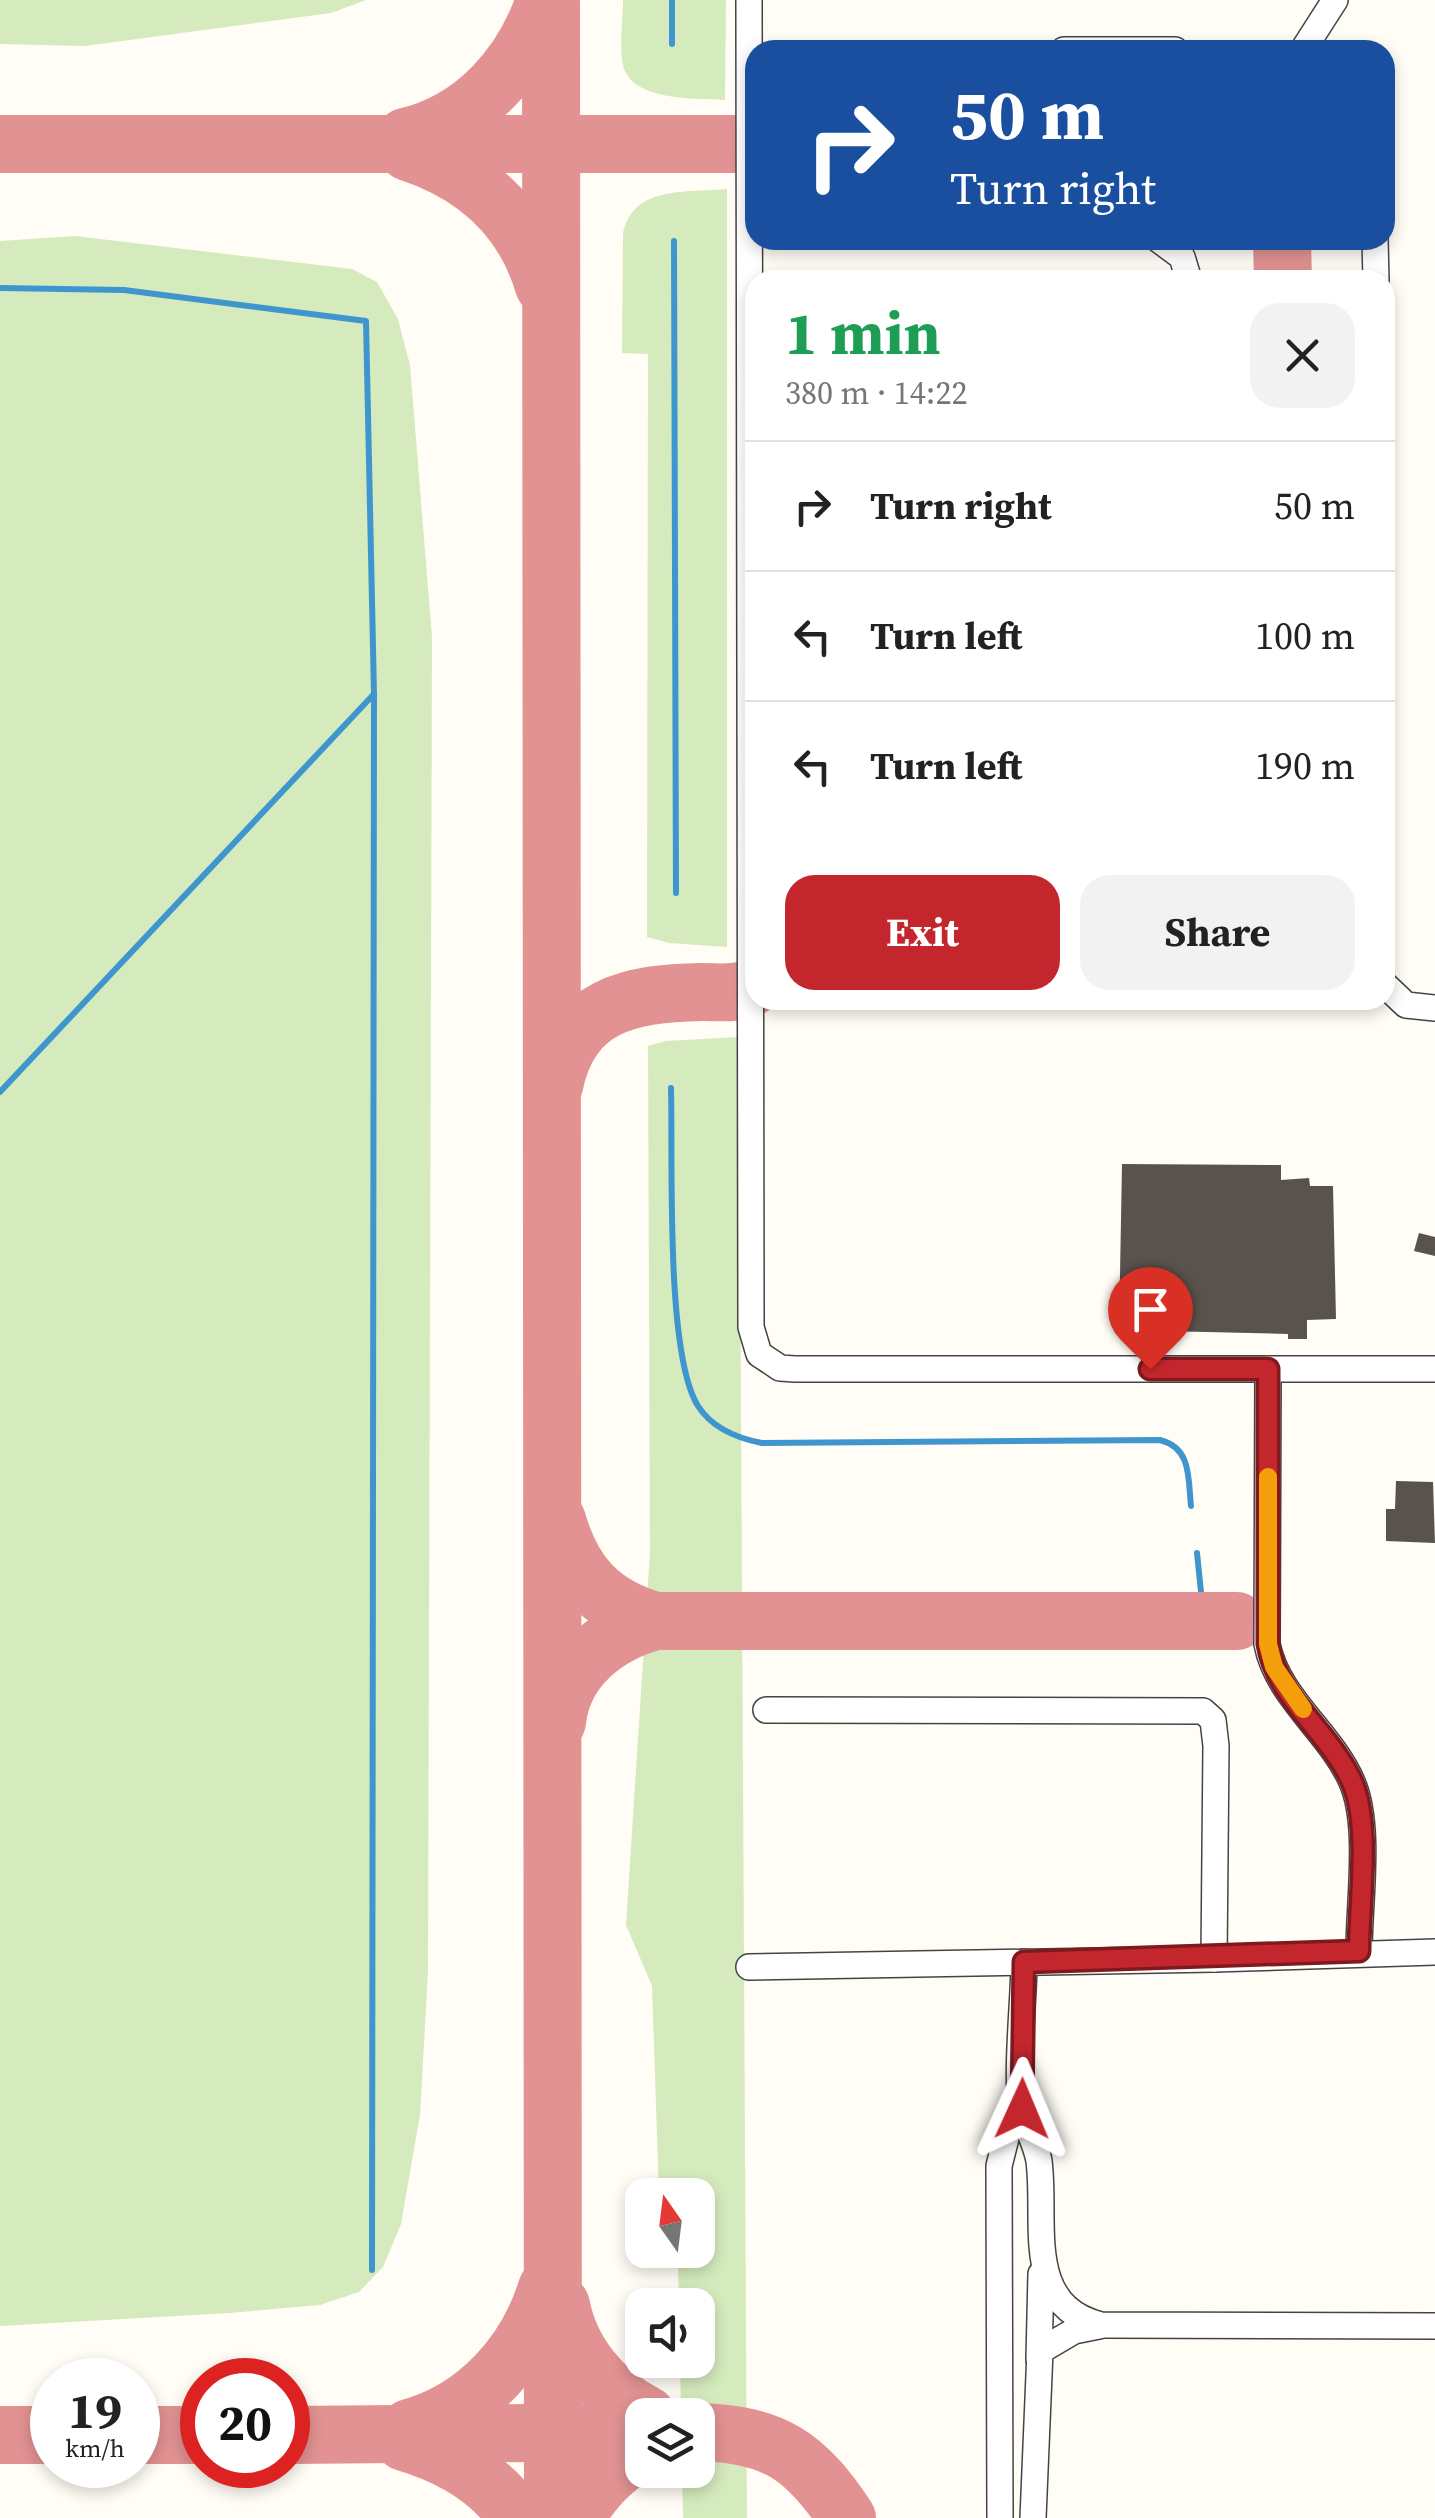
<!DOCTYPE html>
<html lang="en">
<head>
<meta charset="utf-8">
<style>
  body { margin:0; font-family:"Source Serif 4",serif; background:#f2f2f2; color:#222; height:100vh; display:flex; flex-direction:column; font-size:38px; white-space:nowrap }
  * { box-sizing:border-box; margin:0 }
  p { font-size:32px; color:#767676 }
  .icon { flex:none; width:55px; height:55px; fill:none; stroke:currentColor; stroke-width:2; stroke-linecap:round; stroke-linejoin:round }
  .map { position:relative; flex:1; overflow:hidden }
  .side { position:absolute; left:745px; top:270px; width:650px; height:740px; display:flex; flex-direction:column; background:#fff; border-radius:30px; box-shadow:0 5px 15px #0003 }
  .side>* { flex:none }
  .banner { position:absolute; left:745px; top:40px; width:650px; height:210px; border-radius:30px; box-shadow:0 5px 15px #0003; background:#1a4fa0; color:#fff; overflow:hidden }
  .needle { width:65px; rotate:346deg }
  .tools { position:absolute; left:625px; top:2178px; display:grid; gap:20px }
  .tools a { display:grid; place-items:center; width:90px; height:90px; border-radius:20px; background:#fff; box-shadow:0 5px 15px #0003; font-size:50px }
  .speed { position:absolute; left:30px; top:2358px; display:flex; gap:20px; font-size:50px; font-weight:700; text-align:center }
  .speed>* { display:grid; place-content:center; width:130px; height:130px; border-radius:50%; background:#fff; box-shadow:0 5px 15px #0003; line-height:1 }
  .speed small { font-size:25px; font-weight:400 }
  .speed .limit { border:15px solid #d22; background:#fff; color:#111 }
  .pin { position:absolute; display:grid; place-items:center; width:85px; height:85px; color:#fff; margin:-102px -42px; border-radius:50% 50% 50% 0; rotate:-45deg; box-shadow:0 0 10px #0007 }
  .pin .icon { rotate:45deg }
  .me { position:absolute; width:110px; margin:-55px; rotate:1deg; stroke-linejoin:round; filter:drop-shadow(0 0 8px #0008) }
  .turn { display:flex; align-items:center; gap:35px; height:210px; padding:0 40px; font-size:45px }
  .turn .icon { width:130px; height:130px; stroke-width:2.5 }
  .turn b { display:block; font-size:70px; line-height:85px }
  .round { display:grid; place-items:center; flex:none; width:105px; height:105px; border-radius:30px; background:#f2f2f2 }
  .summary { display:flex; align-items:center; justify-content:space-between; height:170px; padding:0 40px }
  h1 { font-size:60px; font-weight:700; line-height:75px; color:#1e9e55 }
  .primary-button { display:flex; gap:20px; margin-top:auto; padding:20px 40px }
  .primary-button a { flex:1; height:115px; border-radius:30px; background:#c4262e; color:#fff; font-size:40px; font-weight:700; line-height:115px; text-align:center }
  .primary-button a+a { background:#f2f2f2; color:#222 }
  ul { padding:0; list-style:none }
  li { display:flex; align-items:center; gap:30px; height:130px; padding:0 40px; border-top:2px solid #e0e0e0 }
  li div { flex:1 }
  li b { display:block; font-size:38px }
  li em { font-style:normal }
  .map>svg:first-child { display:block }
  .green { fill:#d5ebbd }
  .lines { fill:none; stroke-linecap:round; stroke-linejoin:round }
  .stream { stroke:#3f96cf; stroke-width:6 }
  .taxiway { stroke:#e29292; stroke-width:58 }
  .building { fill:#5a524d }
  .minor-casing { stroke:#444; stroke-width:28 }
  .minor { stroke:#fff; stroke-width:25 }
  .route-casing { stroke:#7f191e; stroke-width:25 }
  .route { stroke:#c4262e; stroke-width:18 }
  .slow { stroke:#f59e0b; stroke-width:18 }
</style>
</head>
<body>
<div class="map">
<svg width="1435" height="2518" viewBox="0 0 1435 2518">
  <rect width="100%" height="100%" fill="#fffdf5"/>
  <!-- green -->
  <g class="green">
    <polygon points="0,0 366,0 331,13 85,46 0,44"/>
    <path d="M623,0H726L725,100C697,98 631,102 623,65C619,46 623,20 623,0Z"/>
    <path d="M727,189V947L669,943L647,937L648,354L622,353L623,233C634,185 686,193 727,189Z"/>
    <polygon points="75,236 352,269 377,282 398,319 410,365 432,637 428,1971 420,2115 401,2224 383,2267 359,2292 320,2305 230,2313 0,2326 0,241"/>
    <polygon points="739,1037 747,2518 683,2518 682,2470 698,2470 698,2415 681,2415 680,2360 698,2360 698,2305 679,2305 678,2269 671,2250 698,2250 698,2195 659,2195 652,1986 626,1925 650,1552 648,1046 665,1041"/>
  </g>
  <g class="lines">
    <!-- stream -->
    <g class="stream">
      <polyline points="672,44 672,0"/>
      <polyline points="674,241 676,893"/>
      <polyline points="0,288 124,290 366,321 374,694 372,2270"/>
      <path d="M671,1088C673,1158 665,1353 698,1406C712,1428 736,1438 762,1443L1160,1440C1192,1448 1188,1479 1191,1506"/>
      <polyline points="0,1092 374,694"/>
      <polyline points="1197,1553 1201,1592"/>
    </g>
    <!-- taxiway -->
    <g class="taxiway">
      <polyline points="551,0 553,2518"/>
      <path d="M405,137C474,121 523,66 545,0"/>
      <polyline points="0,144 755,144"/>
      <path d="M408,152C475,174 524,217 544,286"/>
      <polyline points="1282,240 1283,280"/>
      <path d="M554,1086C570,1005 630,993 702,992C720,992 739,995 755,985"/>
      <path d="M557,1520C572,1574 601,1606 656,1621"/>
      <path d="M557,1722C562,1669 606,1634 656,1621H1237"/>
      <path d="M561,2305C570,2353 604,2393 647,2415"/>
      <path d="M409,2428C477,2410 527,2353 547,2288"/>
      <path d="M698,2432C774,2434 805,2455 847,2518"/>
      <polyline points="0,2435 52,2435"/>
      <polyline points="138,2435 202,2435"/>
      <polyline points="288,2435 642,2432"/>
      <path d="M404,2442C448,2455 491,2478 517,2518"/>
      <path d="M576,2518C592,2489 613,2467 642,2451"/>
    </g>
  </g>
  <!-- building -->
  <g class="building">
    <polygon points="1122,1164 1281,1165 1281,1180 1309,1178 1310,1186 1333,1186 1336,1319 1307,1320 1307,1339 1288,1339 1288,1334 1119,1330"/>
    <polygon points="1419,1233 1435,1237 1435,1256 1414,1251"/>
    <polygon points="1396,1481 1433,1482 1435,1543 1386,1541 1386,1509 1395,1509"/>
  </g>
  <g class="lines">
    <!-- minor casing -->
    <g class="minor-casing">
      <g id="minor">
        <polyline points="749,0 751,1327 759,1354 780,1368 795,1369 1435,1369"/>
        <polyline points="1064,50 1175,50"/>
        <polyline points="1303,50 1335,0"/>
        <polyline points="1159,240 1182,257 1189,280"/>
        <polyline points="1375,240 1376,280"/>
        <polyline points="1385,985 1406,1005 1435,1008"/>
        <path d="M1268,1369L1267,1644C1277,1697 1331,1733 1352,1782C1371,1825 1359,1903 1359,1951"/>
        <polyline points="766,1710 1203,1711 1213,1720 1216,1746 1214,1959 1435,1952"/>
        <path d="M1024,1962C1024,1999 1015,2078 1022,2110C1026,2127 1036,2143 1039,2161C1047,2222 1022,2305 1101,2325L1435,2326"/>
        <polyline points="749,1967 1214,1959"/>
        <polyline points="1039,2359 1041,2274"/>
        <polyline points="1000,2518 999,2166 1007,2134 1022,2109"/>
        <polyline points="1033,2518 1040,2351 1074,2331 1099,2326"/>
      </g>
    </g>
    <!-- minor -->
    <use href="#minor" class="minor"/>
  </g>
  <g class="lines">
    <!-- route casing -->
    <g class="route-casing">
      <path id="route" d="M1022,2109L1024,1962L1359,1951C1359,1903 1371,1825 1352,1782C1331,1734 1276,1697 1268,1644V1369H1150"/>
    </g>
    <!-- route -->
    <use href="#route" class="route"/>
    <!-- slow -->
    <polyline class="slow" points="1268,1477 1268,1644 1274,1667 1303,1709"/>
  </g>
</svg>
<div class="tools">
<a><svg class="needle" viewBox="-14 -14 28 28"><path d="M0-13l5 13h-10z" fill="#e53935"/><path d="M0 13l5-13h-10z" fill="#767676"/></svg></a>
<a><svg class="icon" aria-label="sound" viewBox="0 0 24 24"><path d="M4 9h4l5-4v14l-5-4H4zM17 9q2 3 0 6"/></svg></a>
<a><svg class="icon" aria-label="layers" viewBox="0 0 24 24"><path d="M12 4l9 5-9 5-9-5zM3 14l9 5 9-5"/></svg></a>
</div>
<div class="speed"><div>19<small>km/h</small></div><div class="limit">20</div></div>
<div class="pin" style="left:1150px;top:1369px;background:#d93025"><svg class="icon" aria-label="arrive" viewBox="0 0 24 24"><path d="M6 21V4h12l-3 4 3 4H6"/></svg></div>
<svg class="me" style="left:1022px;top:2109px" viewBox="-20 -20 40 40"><path d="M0-17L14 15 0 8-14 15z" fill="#c4262e" stroke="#fff" stroke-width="4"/></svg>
<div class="banner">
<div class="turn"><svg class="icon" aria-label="right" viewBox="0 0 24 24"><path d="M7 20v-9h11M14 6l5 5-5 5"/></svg><div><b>50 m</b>Turn right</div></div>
</div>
<section class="side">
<div class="summary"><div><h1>1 min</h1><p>380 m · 14:22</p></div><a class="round"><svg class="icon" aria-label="close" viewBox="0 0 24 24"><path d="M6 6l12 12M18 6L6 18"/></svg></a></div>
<ul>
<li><svg class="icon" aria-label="right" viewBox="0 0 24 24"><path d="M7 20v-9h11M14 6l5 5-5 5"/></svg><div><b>Turn right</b></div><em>50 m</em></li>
<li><svg class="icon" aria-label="left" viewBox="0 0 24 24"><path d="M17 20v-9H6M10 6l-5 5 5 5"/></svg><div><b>Turn left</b></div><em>100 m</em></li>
<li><svg class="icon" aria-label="left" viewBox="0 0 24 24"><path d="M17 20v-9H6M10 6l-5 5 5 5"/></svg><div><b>Turn left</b></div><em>190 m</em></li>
</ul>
<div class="primary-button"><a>Exit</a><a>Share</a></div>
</section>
</div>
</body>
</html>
